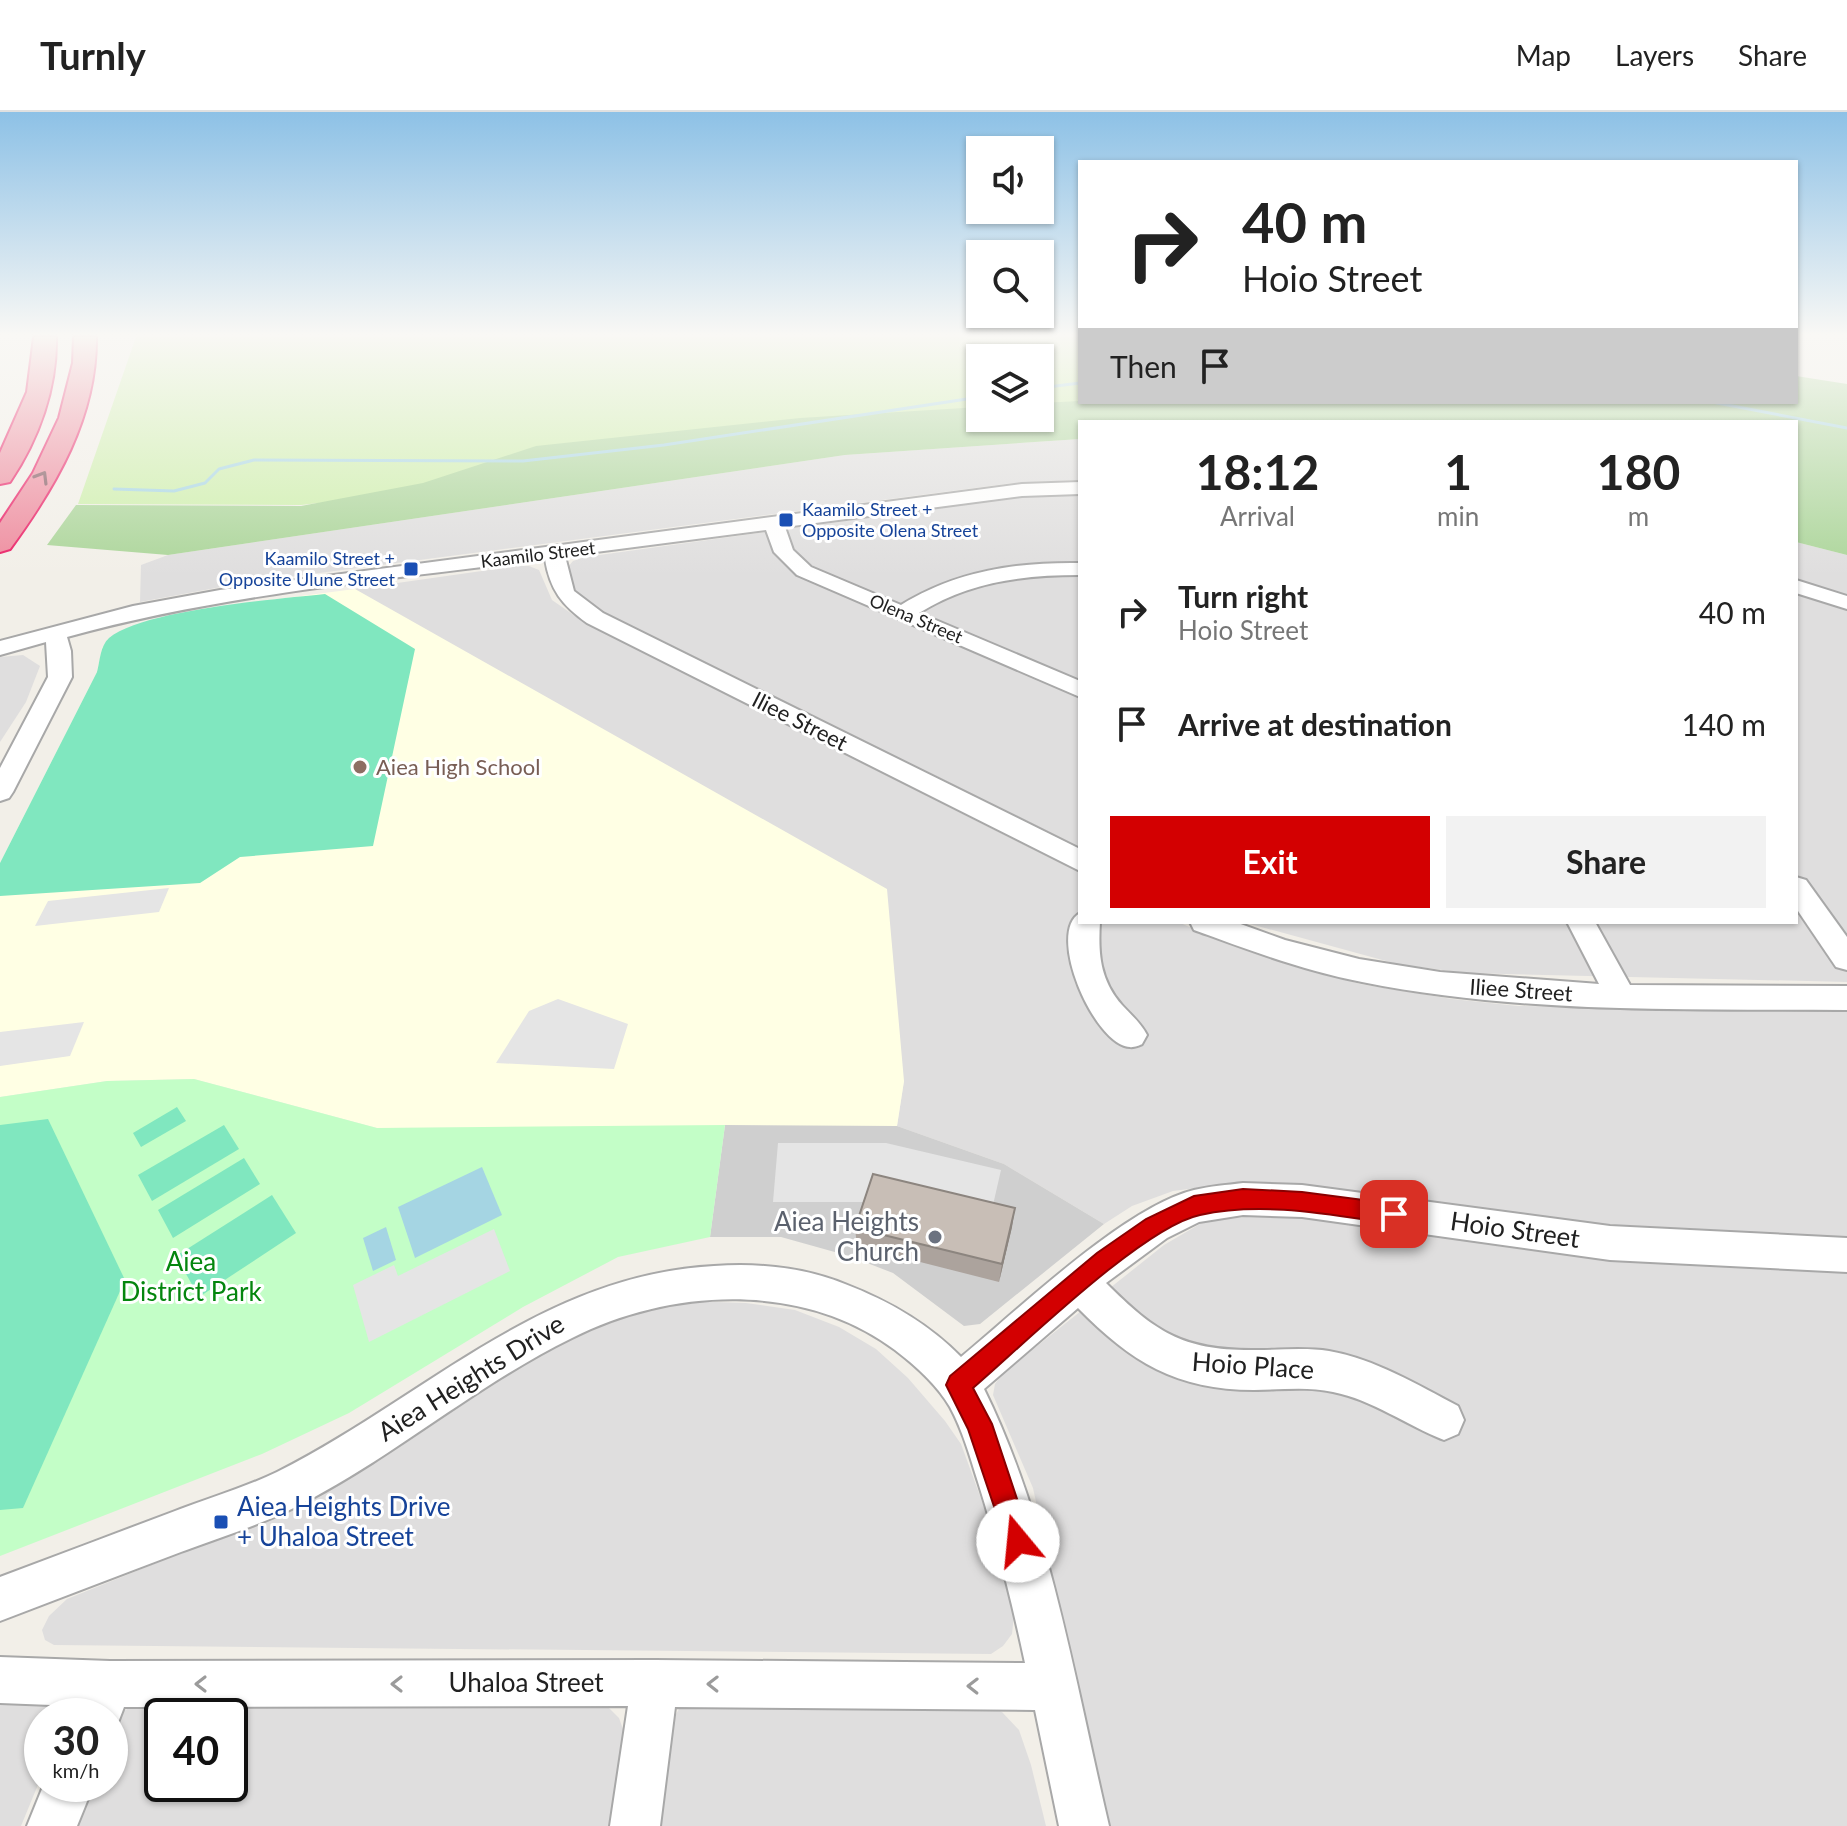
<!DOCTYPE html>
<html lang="en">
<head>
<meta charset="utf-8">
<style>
  body { margin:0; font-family:Lato,sans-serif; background:#f2f2f2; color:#222; height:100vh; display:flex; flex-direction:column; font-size:30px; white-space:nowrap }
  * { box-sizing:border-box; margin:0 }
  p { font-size:26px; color:#767676 }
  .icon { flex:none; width:44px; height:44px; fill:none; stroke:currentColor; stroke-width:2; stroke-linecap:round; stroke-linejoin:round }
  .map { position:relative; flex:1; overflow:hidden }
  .drawer { position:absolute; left:1078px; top:308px; width:720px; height:504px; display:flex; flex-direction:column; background:#fff; border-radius:0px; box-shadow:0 2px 6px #0004 }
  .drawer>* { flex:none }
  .hud { position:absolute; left:1078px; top:48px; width:720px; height:244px; border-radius:0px; box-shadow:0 2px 6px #0004; background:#fff; color:#222; overflow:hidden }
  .fabs { position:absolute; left:966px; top:24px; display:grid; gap:16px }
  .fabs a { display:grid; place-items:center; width:88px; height:88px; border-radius:0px; background:#fff; box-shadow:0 2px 6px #0004; font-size:40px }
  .speed { position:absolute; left:24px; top:1586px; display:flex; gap:16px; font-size:40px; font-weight:700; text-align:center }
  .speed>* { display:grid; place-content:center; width:104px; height:104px; border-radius:50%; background:#fff; box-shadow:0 2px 6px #0004; line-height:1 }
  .speed small { font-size:20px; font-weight:400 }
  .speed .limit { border:4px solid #111; border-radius:12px; background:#fff; color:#111 }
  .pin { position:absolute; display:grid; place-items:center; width:68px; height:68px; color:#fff; margin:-34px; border-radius:16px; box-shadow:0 4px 12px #0006 }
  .me { position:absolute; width:88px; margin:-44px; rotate:343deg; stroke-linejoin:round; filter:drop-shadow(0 0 6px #0008) }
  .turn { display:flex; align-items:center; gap:28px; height:168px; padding:0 32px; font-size:36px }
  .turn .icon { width:104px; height:104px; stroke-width:2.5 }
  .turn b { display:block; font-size:56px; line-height:68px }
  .then { display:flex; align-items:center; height:76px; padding:0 32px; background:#0003; gap:16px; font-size:30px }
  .eta { display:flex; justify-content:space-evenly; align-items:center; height:136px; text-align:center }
  .eta b { font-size:48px; font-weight:700; line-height:56px }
  .cta { display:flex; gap:16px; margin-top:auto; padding:16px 32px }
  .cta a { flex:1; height:92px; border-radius:0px; background:#d30001; color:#fff; font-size:32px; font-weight:700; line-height:92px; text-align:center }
  .cta a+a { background:#f2f2f2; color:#222 }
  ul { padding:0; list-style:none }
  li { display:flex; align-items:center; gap:24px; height:112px; padding:0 32px }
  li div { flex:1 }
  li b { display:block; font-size:30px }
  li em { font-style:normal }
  header { display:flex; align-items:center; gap:48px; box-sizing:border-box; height:112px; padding:0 40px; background:#fff; border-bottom:2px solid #e0e0e0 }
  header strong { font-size:38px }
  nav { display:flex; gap:44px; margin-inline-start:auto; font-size:28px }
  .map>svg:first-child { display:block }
  .residential { fill:#dfdede; fill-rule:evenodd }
  .education { fill:#ffffe4 }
  .religious { fill:#cfcfcf }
  .grass { fill:#cdefaa; fill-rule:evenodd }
  .forest { fill:#abd599 }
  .park { fill:#c3fec7 }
  .pitch { fill:#80e7bf }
  .parking { fill:#e5e5e5 }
  .water { fill:#a5d5e3 }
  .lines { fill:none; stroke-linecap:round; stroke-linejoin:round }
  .stream { stroke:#a5d5e3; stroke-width:3 }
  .minor-casing { stroke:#a8a8a8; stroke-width:4 }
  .highway-casing { stroke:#ea1b63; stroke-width:4 }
  .minor { fill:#fff; fill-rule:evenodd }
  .highway { fill:#ee8a9d; fill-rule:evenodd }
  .wall { fill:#aca39d }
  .shaded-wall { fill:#8c857f }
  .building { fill:#c8beb6; stroke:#8c857f; stroke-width:2 }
  .oneway { stroke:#7d5059 }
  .oneway2 { stroke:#9b9b9b }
  .route { fill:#d30001; stroke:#890001; stroke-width:2 }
  .transit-dot { fill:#1a4fb4; stroke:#fff; stroke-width:3 }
  .education-dot { fill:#8d6e63; stroke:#fff; stroke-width:3 }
  .worship-dot { fill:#6b7280; stroke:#fff; stroke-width:3 }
  .labels { text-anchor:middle; stroke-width:6; stroke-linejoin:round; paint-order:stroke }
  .far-transit-label { font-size:18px; fill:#164399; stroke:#fff; text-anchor:start }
  .far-street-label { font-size:18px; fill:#212121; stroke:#fff }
  .street-label { font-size:22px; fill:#212121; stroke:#fff }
  .education-label { font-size:22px; fill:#785e54; stroke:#fff; text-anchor:start }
  .near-worship-label { font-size:26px; fill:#5b616d; stroke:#fff; text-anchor:end }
  .near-street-label { font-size:26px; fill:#212121; stroke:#fff }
  .near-park-label { font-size:26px; fill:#04860e; stroke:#fff }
  .near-transit-label { font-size:26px; fill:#164399; stroke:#fff; text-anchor:start }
</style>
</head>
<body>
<header>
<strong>Turnly</strong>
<nav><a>Map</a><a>Layers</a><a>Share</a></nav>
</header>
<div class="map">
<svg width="1847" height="1714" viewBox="0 0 1847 1714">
  <rect width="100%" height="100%" fill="#f2efe8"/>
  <!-- residential -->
  <g class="residential">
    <polygon points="1080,327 1080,368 1013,371 243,471 140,490 141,453 168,443 845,343"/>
    <polygon points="1080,381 1080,735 600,498 583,488 573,476 568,455 573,449 585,445 1027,384"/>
    <polygon points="1796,430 1847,443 1847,483 1796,467"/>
    <polygon points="517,454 529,454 539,458 552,488 585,511 1080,761 1080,810 1178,810 1231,833 1299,855 1360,872 1452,887 1518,894 1847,899 1847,1125 1583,1111 1323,1078 1236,1071 1173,1079 1132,1094 1104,1112 1004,1052 897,1014 904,969 355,477"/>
    <polygon points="1796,482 1847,499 1847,870 1465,861 1397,852 1243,810 1796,810"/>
    <polygon points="23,543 40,554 26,590 0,630 0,545"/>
    <polygon points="1277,1102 1847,1156 1847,1714 1106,1714 1033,1376 993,1283 995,1272 1003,1261 1164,1133 1205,1109"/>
    <polygon points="684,1189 746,1191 795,1198 839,1215 876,1237 908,1266 945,1309 961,1332 983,1392 1014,1503 1012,1522 1003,1534 991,1542 54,1533 45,1528 42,1518 49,1504 67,1487 285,1399 509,1256 603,1205"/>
    <polygon points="0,1586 43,1588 54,1594 60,1603 42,1604 42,1663 21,1714 0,1714"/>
    <path d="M143,1587L584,1590L607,1594L619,1606L625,1623L612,1714H68L85,1672H110V1613L113,1606ZM162,1604H230V1672H162Z"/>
    <polygon points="700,1589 981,1592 1002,1600 1019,1618 1031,1653 1046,1714 653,1714 666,1619 679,1597"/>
  </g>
  <!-- education -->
  <polygon class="education" points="355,477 887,777 904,969 897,1014 377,1016 194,967 107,969 0,985 0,751 97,560 102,536 108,527 127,517 201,497"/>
  <!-- religious -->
  <polygon class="religious" points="725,1013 897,1014 1004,1052 1104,1112 980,1212 964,1214 893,1161 849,1144 781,1125 710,1125"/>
  <!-- grass -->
  <path class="grass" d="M136,225H1080V290L1032,311L301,393L78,392ZM980,246H1040V306H980Z"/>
  <!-- forest -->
  <polygon class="forest" points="1796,264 1847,272 1847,443 1796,430 1796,310 1080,310 1080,327 845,343 168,443 47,433 76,393 301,394 423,371 536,334 800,306 980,295 980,306 1040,306 1040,291 1080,289 1796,290"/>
  <!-- park -->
  <polygon class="park" points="194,967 377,1016 725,1013 710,1125 618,1145 523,1195 349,1301 262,1342 0,1444 0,985 107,969"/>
  <!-- pitch -->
  <g class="pitch">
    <path d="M325,482L415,537L373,734L240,745L200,771L0,784V751L97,560C100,549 100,534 109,526C143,498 278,487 325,482Z"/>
    <polygon points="177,995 186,1009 141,1035 133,1021"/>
    <polygon points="48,1007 125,1168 23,1396 0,1398 0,1013"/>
    <polygon points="224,1013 239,1037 152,1089 138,1063"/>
    <polygon points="244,1046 260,1072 173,1126 158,1098"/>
    <polygon points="272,1083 296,1121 199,1185 176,1144"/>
  </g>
  <!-- parking -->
  <g class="parking">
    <polygon points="169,776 159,800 35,814 48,789"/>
    <polygon points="558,887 628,912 614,957 496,951 529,899"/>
    <polygon points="84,910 70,944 0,954 0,920"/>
    <polygon points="778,1031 886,1031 1001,1058 990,1106 865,1090 773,1090"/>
    <polygon points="494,1117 510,1159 369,1230 353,1173 394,1153 398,1164"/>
  </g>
  <!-- water -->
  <g class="water">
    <polygon points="482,1055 502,1103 415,1146 398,1095"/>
    <polygon points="386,1115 396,1148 373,1159 363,1126"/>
  </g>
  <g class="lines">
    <!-- stream -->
    <g class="stream">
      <polyline points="1040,276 1080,271"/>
      <polyline points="1390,290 1436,290"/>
      <polyline points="1712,290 1847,316"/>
      <polyline points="114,377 174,379 205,371 219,357 254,348 523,349 664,333 980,285"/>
    </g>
    <!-- minor casing -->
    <g class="minor-casing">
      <g id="minor">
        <path d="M1080,370V382L1022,384L785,415L793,438L811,455L901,493C956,459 1016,450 1080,451V463C1022,463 969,470 919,501L1080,569V585L797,463L774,440L766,418L565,444L574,479L603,501L1080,737V759L587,511C562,493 550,478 545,447C385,468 223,482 67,525L71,539L72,565L13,680L9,686L0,689V656L48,565L46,530L0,543V529L133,494L220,478L1022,372Z"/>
        <polygon points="1796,468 1847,484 1847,497 1796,481"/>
        <polygon points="1796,765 1806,768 1847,825 1847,858 1836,855 1796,796"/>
        <path d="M1080,801V810H1100C1098,842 1100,868 1122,893C1131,903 1141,911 1147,923L1142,932C1141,933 1132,936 1130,935C1095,934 1045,821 1080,801Z"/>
        <path d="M1190,810H1235L1285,828L1359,847L1440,860L1599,872L1567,810H1595L1630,873L1847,874V898C1685,897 1522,902 1362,870C1304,859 1249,838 1194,818Z"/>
        <path d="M1243,1071L1302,1073L1610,1114L1847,1126V1160L1610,1148L1302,1105L1243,1103L1199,1110L1167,1126L1106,1171C1156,1221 1184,1239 1256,1238C1281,1238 1305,1235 1329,1239C1375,1247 1418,1273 1458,1294L1464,1308L1458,1322L1444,1328C1406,1313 1373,1288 1333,1280C1306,1274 1280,1278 1254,1278C1176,1278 1131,1250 1078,1196L984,1277C1050,1411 1075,1570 1109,1714H1059L1035,1598L675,1595L660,1714H610L628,1594L124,1595L114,1621L110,1622V1604H73L77,1594L0,1591V1545L110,1549L655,1548L1025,1551C1012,1490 997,1430 978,1370C970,1345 963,1319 950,1295C937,1273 916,1254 895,1238C803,1169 671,1176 572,1226C480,1271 401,1339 311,1387C270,1410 224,1424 181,1440C120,1463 60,1486 0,1509V1465C58,1443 117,1421 175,1399C209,1386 244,1376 277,1360C424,1286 541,1163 714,1154C759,1151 803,1155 845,1172C889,1189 928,1211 961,1245C1019,1197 1125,1095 1194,1078C1210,1074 1227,1073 1243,1071Z"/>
        <polygon points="44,1672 94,1672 77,1714 27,1714"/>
      </g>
    </g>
    <!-- highway casing -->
    <g class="highway-casing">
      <g id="highway">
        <path d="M34,225H56C57,276 39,327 10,370L0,372V341L27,280Z"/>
        <path d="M74,225H96C97,305 56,374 10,437L0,440V411L33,361L59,306L73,251Z"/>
      </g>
    </g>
    <!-- minor -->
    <use href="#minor" class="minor"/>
    <!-- highway -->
    <use href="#highway" class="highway"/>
  </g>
  <!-- wall -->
  <polygon class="wall" points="1012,1115 999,1170 857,1134 855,1116"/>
  <!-- shaded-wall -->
  <polygon class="shaded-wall" points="1015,1096 1012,1115 999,1170 1002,1152"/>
  <!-- building -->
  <polygon class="building" points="873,1062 1015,1096 1002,1152 855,1116"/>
  <!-- one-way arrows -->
  <defs><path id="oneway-chevron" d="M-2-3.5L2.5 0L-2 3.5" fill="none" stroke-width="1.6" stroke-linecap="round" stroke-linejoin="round" transform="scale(2)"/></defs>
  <use class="oneway" href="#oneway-chevron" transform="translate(42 365) rotate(-59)"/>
  <g class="oneway2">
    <use href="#oneway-chevron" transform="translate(201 1572) rotate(180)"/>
    <use href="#oneway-chevron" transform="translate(397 1572) rotate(180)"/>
    <use href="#oneway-chevron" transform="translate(713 1572) rotate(-179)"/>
    <use href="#oneway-chevron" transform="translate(973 1574) rotate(-179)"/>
  </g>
  <!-- sky -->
  <linearGradient id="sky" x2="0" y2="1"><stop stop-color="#8dc1e6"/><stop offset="0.48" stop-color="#f9f8f5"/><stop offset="1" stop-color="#f9f8f5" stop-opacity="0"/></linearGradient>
  <rect width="1847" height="464" fill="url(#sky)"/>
  <!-- route -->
  <path class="route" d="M1243,1077L1302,1080L1394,1092L1402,1095L1405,1102L1402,1109L1394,1112C1331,1103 1264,1089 1200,1103C1143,1115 1022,1234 973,1276L992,1312L1031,1429L1028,1439L1018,1443L1009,1439L968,1317L946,1273L950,1264L1097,1141L1146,1107L1194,1084Z"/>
  <!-- markers -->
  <g class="transit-dot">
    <rect x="778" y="400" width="16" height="16" rx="4"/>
    <rect x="403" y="449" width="16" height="16" rx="4"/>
    <rect x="213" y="1402" width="16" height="16" rx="4"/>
  </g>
  <circle class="education-dot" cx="360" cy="655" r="8"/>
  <circle class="worship-dot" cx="935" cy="1125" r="8"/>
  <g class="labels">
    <!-- far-transit labels -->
    <g class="far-transit-label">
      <text x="802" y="404">Kaamilo Street +<tspan x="802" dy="21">Opposite Olena Street</tspan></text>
      <text x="395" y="453" text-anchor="end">Kaamilo Street +<tspan x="395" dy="21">Opposite Ulune Street</tspan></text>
    </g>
    <!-- far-street labels -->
    <g class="far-street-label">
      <text transform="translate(538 443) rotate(-7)" y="6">Kaamilo Street</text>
      <text transform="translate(916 507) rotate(23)" y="6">Olena Street</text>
    </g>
    <!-- street labels -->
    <g class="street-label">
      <text transform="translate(800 609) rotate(27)" y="8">Iliee Street</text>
      <text transform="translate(1521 878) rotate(4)" y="8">Iliee Street</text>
    </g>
    <!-- education labels -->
    <g class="education-label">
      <text x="376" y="663">Aiea High School</text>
    </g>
    <!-- near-worship labels -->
    <g class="near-worship-label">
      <text x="919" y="1119">Aiea Heights<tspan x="919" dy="30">Church</tspan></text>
    </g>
    <!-- near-street labels -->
    <g class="near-street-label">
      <text transform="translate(1515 1118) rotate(8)" y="9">Hoio Street</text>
      <text transform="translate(1253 1254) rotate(4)" y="9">Hoio Place</text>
      <text transform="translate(471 1266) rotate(-32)" y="9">Aiea Heights Drive</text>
      <text x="526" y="1580">Uhaloa Street</text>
    </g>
    <!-- near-park labels -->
    <g class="near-park-label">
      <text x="191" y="1159">Aiea<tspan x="191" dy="30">District Park</tspan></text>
    </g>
    <!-- near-transit labels -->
    <g class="near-transit-label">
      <text x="237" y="1404">Aiea Heights Drive<tspan x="237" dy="30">+ Uhaloa Street</tspan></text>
    </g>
  </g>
</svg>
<div class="fabs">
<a><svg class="icon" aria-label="sound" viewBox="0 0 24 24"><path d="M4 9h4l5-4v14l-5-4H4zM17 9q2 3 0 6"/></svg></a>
<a><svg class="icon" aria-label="search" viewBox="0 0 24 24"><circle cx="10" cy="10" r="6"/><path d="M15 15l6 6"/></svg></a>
<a><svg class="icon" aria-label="layers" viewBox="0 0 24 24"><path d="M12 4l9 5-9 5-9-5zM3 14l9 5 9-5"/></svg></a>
</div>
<div class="speed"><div>30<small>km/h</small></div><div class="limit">40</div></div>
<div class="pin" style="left:1394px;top:1102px;background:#d93025"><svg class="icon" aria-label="arrive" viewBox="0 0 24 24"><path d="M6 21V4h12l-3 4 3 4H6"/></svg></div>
<svg class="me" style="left:1018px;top:1429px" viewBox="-20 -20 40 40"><circle r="19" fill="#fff"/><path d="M0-13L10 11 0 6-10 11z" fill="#d30001"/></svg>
<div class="hud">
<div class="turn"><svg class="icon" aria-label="right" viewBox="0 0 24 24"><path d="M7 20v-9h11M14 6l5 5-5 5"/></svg><div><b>40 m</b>Hoio Street</div></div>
<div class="then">Then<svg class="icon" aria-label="arrive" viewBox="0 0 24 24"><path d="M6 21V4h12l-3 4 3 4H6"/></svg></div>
</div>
<section class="drawer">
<div class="eta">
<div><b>18:12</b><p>Arrival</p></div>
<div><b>1</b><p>min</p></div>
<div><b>180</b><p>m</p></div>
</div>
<ul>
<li><svg class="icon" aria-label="right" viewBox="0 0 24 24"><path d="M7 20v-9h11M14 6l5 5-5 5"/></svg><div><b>Turn right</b><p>Hoio Street</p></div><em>40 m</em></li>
<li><svg class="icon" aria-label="arrive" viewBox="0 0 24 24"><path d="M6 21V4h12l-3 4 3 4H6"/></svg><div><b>Arrive at destination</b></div><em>140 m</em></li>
</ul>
<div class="cta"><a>Exit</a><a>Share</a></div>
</section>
</div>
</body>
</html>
